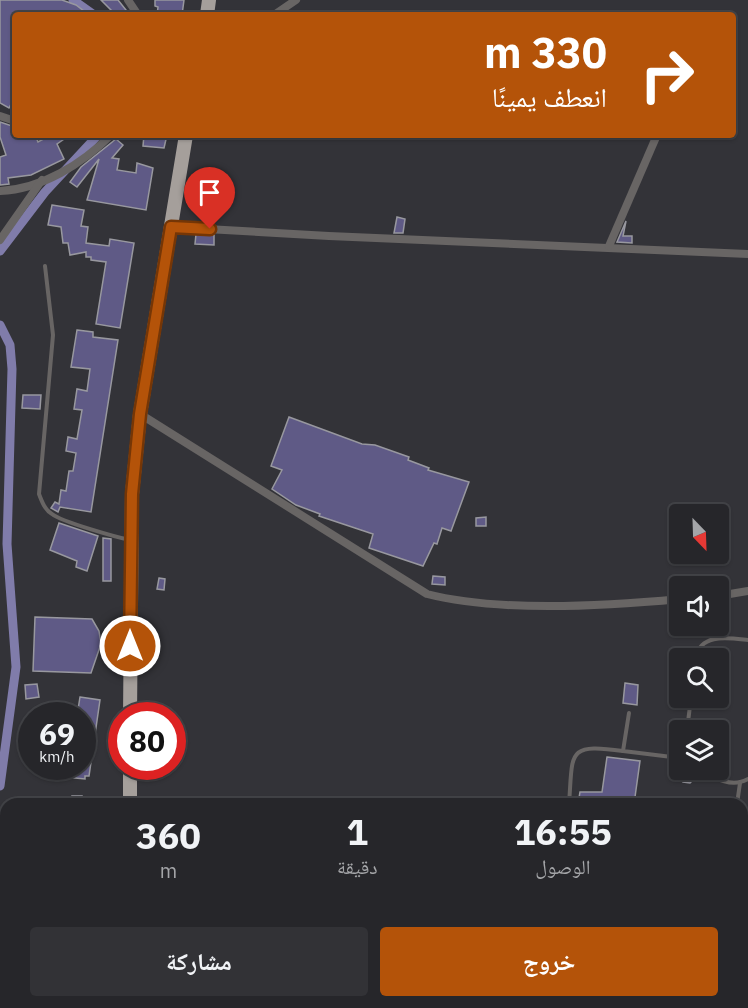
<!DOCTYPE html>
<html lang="ar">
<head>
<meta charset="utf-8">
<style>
  body { margin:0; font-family:"IBM Plex Sans","Noto Naskh Arabic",sans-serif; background:#323236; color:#f1f3f6; direction:rtl; height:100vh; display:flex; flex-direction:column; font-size:22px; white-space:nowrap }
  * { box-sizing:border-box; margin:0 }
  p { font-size:20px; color:#a4a5a8 }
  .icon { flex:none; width:33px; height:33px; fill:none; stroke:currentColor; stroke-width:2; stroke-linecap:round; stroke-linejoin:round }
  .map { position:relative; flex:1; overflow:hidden; direction:ltr }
  .drawer { position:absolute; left:0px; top:798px; width:748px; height:210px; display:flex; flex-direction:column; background:#26262a; border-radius:18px 18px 0 0; box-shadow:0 2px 4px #0004,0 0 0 2px #424347; direction:rtl }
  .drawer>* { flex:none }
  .guide { position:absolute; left:12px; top:12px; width:724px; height:126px; border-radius:6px; box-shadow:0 2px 4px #0004,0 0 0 2px #424347; direction:rtl; background:#b45309; color:#fff; overflow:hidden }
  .needle { width:39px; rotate:157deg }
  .tools { position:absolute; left:669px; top:504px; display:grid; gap:12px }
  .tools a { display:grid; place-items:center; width:60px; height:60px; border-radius:6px; background:#26262a; box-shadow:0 2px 4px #0004,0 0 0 2px #424347; font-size:30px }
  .speed { position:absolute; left:18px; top:702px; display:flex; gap:12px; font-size:30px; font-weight:700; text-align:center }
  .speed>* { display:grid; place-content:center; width:78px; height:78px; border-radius:50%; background:#26262a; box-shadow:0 2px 4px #0004,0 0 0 2px #424347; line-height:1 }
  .speed small { font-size:15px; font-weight:400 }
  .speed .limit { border:9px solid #d22; background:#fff; color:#111 }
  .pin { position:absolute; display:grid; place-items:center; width:51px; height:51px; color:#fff; margin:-62px -26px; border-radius:50% 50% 50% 0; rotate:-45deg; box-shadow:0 0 6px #0007 }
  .pin .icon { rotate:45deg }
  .me { position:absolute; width:66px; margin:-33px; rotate:0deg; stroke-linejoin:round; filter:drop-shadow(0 0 4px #0008) }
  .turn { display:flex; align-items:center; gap:21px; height:126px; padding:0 30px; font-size:27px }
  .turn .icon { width:78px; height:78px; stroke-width:2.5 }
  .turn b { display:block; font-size:42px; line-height:51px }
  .eta { display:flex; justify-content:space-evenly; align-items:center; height:102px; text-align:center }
  .eta b { font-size:36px; font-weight:800; line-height:42px }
  .button { display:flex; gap:12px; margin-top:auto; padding:12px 30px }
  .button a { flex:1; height:69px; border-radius:6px; background:#b45309; color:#fff; font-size:24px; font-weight:800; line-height:69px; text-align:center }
  .button a+a { background:#323236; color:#f1f3f6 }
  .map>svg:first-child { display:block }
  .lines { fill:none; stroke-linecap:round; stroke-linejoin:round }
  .canal { stroke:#807caa; stroke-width:9 }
  .building { fill:#5f5a86; stroke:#98989f; stroke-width:1.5 }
  .service { stroke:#686564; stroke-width:4 }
  .minor { stroke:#686564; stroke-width:8 }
  .trunk { stroke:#a59f9b; stroke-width:14 }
  .route-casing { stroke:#753606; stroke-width:15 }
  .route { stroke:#b45309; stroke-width:10 }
</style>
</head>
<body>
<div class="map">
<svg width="748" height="1008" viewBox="0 0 748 1008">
  <rect width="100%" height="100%" fill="#333338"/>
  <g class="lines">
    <!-- canal -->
    <g class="canal">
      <polyline points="73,0 94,15"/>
      <polyline points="0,251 45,192 98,135"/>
      <polyline points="0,325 10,345 12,369 7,544 16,667 0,786"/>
      <polyline points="0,940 6,953"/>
      <polyline points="28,1002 31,1008"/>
    </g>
  </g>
  <!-- building -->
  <g class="building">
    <polygon points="0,0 62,0 76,5 89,15 15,15 15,96 9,108 0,103"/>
    <polygon points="101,0 118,0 130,15 116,15"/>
    <polygon points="155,0 184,0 182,15 157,15 158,7 155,6"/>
    <polygon points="0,122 15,127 15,135 35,135 38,142 51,135 70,135 57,144 64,159 31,175 8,178 9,184 0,185 0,157 6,155 0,137"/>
    <polygon points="144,135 167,135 164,148 143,146"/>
    <polygon points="116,139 123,145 112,158 119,159 117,170 136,173 137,163 153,168 146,210 87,200 99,159 77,187 70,182 81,167"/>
    <polygon points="52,205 84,210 81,226 88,227 86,243 109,246 110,239 134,243 120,328 96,324 106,262 91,260 91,257 86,257 86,252 70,255 68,243 63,243 61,227 48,225"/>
    <polygon points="397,217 405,219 403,233 394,233"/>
    <polygon points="626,221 623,236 632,236 632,243 617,242"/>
    <polygon points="196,234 214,235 214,245 195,244"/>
    <polygon points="77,330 93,332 93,337 118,340 91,512 60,507 58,512 51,508 55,502 59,504 61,490 66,491 69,471 73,471 76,453 66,451 68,437 77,439 82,410 74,409 77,389 87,391 90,369 71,367"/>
    <polygon points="23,395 41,395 40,409 22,408"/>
    <polygon points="289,417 362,444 375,445 409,457 408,460 429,468 428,470 469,482 451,531 442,528 437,544 434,543 423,566 369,548 373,534 319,516 320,514 296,505 272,489 282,470 271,466"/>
    <polygon points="486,517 486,526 476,526 476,518"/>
    <polygon points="59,523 98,536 87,571 76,567 77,561 50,550"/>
    <polygon points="103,538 111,539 111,581 103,581"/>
    <polygon points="433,576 445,577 445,585 432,584"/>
    <polygon points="159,578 165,579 164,590 157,589"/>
    <polygon points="35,617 92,619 99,631 101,644 91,673 33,671"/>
    <polygon points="625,683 638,685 637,705 623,703"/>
    <polygon points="37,684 39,697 26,699 25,685"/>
    <polygon points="80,697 100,700 89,776 85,776 85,779 65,777 66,766 82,766 82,716 77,716"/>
    <polygon points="607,757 640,761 635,797 659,800 658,804 578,804 580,792 602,792"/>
    <polygon points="678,770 696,770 697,776 690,783 683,782 675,776"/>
    <rect x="72" y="796" width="10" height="8"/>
  </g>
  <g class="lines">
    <!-- service -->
    <g class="service">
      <path d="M45,266L53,335L39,494C42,502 45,510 52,514C62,522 116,537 130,540"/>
      <path d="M696,658C700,633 728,638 748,640"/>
      <polyline points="629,713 623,751 680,758"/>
      <polyline points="687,730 691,698"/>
      <path d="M702,770C716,779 732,788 748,779"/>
      <path d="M569,804C573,752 566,743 623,751"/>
      <polyline points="737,804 740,783"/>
      <polyline points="742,846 748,848"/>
    </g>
    <!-- minor -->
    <g class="minor">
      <polyline points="128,0 138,15"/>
      <polyline points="274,15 296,0"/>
      <polyline points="0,116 15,121"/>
      <path d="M0,191C42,189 82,164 111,135"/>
      <polyline points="171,227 329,236 748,254"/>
      <polyline points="0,240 42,180"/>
      <polyline points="609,246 657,135"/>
      <path d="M140,414L427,594C497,612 607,606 680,599"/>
      <polyline points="718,596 748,591"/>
      <polyline points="0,937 6,933"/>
      <polyline points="742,967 748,968"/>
    </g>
    <!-- trunk -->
    <g class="trunk">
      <polyline points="207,15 209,0"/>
      <polyline points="130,716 132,494 140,414 186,135"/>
      <polyline points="130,804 130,766"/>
      <polyline points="127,1008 127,1002"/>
    </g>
  </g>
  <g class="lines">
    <!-- route casing -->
    <g class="route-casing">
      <polyline id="route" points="130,646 132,494 140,414 171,227 210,229"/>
    </g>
    <!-- route -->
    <use href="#route" class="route"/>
  </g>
</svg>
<div class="tools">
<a><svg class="needle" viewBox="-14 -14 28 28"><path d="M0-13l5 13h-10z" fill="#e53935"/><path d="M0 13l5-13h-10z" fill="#a4a5a8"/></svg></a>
<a><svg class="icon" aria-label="sound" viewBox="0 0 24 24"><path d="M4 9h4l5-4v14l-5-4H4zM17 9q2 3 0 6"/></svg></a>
<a><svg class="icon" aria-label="search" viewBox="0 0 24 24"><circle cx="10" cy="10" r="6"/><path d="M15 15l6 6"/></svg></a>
<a><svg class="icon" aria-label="layers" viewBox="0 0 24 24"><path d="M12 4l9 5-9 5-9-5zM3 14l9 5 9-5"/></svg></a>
</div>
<div class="speed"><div>69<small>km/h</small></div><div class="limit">80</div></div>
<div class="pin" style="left:210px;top:229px;background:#d93025"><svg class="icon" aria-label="arrive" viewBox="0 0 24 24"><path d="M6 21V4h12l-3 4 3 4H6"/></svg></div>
<svg class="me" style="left:130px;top:646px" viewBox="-20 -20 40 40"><circle r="17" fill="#b45309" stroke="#fff" stroke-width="3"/><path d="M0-11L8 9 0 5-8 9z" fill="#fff"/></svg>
<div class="guide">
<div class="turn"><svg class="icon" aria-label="right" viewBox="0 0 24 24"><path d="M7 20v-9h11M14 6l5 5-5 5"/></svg><div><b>330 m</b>انعطف يمينًا</div></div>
</div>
<section class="drawer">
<div class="eta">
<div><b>16:55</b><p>الوصول</p></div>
<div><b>1</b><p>دقيقة</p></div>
<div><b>360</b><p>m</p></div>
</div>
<div class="button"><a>خروج</a><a>مشاركة</a></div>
</section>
</div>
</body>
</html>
